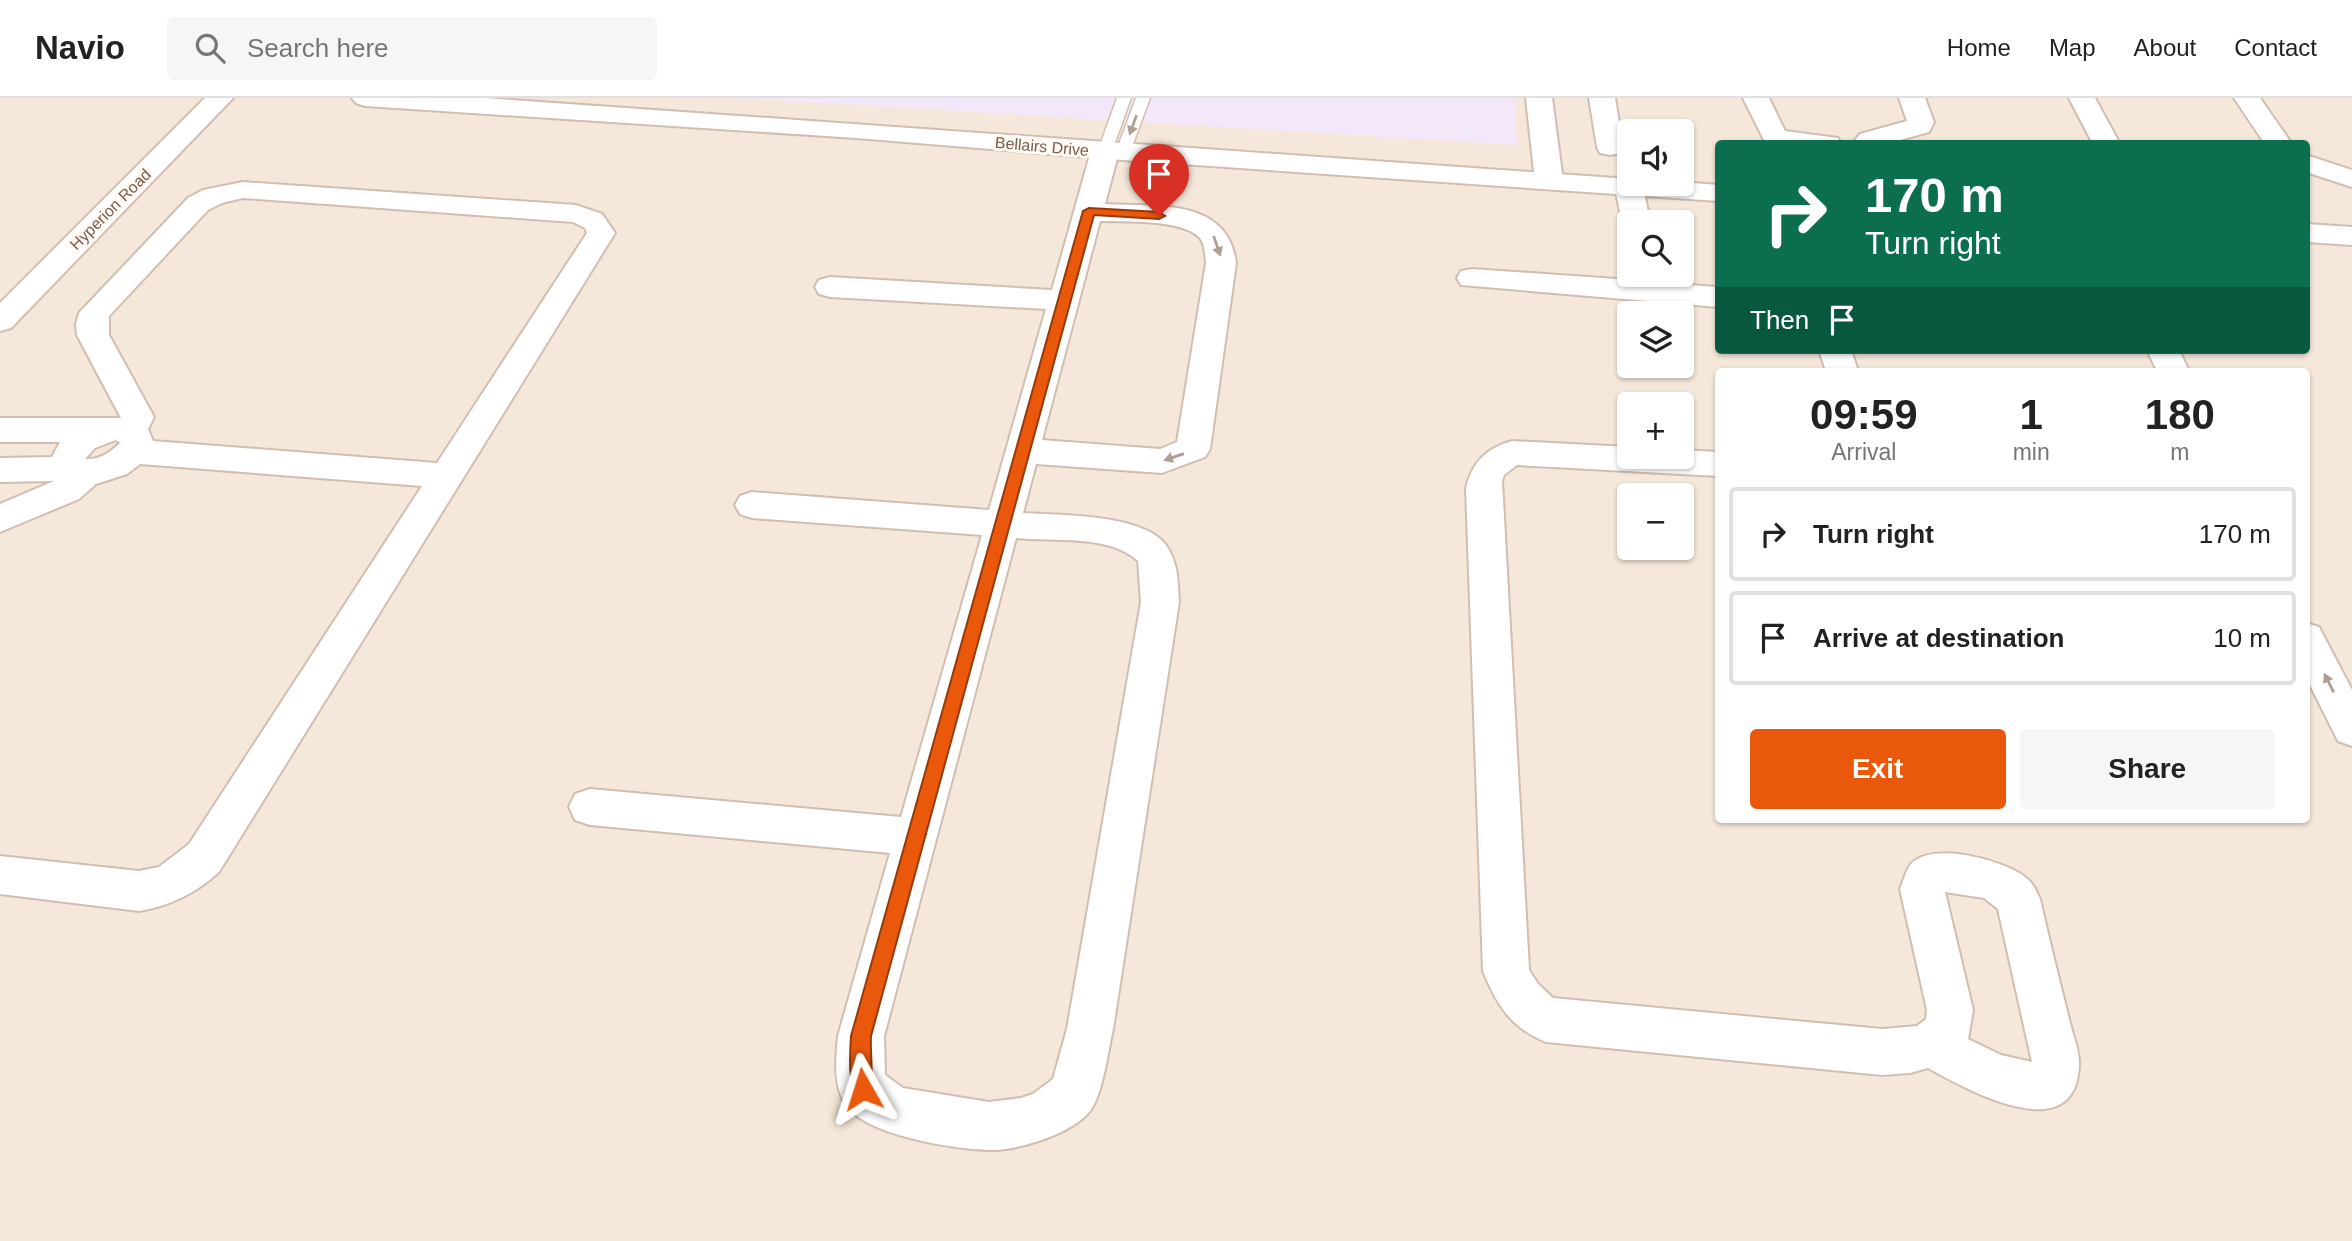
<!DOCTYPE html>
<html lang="en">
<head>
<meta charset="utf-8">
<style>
  body { margin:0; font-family:Arial,sans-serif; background:#f6f6f6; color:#222; height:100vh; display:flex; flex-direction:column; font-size:26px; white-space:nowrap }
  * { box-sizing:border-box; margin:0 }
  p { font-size:23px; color:#767676 }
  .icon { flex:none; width:38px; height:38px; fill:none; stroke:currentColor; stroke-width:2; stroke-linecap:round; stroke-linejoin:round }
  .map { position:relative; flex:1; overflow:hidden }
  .sheet { position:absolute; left:1715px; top:270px; width:595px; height:455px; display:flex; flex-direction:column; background:#fff; border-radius:7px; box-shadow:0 2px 5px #0004 }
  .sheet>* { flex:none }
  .guide { position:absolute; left:1715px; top:42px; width:595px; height:214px; border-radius:7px; box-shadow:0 2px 5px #0004; background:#0b6e4f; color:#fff; overflow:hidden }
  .fabs { position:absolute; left:1617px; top:21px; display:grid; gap:14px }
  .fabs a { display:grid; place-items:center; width:77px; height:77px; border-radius:7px; background:#fff; box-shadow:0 2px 5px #0004; font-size:35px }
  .pin { position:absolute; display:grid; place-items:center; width:60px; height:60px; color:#fff; margin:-72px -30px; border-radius:50% 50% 50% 0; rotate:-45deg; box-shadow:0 0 7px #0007 }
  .pin .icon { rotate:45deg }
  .me { position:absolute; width:77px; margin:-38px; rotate:354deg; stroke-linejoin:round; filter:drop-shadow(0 0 5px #0008) }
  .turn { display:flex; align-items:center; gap:24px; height:147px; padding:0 35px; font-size:32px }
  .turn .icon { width:91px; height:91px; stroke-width:2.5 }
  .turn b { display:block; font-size:49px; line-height:60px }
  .then { display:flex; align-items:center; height:66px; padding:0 35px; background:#0003; gap:14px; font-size:26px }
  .eta { display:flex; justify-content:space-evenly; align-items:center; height:119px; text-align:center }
  .eta b { font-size:42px; font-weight:700; line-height:49px }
  .button { display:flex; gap:14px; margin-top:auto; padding:14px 35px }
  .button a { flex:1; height:80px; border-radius:7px; background:#ea580c; color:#fff; font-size:28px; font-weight:700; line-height:80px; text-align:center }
  .button a+a { background:#f6f6f6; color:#222 }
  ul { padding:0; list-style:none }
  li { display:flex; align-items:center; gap:21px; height:94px; margin:0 14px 10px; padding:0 21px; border:4px solid #e0e0e0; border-radius:7px }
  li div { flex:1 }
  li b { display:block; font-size:26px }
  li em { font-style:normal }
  header { display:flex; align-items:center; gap:42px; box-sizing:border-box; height:98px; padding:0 35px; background:#fff; border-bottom:2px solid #e0e0e0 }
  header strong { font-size:33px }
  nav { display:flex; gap:38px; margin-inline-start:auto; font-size:24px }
  .search { width:490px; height:63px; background:#f6f6f6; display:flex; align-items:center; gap:18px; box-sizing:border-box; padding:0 24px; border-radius:7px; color:#767676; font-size:26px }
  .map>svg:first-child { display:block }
  .residential { fill:#f5e8da; fill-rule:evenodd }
  .education { fill:#f3e8fa }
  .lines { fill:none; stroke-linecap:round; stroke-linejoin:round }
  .service-casing { stroke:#d1beb0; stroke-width:3 }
  .minor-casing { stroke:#d1beb0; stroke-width:4 }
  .tertiary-casing { stroke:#d1beb0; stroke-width:4 }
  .service { fill:#fff; fill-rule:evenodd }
  .minor { fill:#fff; fill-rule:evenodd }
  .tertiary { fill:#fff; fill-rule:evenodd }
  .oneway { fill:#af9d94 }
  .route { fill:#ea580c; stroke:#983908; stroke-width:2 }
  .labels { text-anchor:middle; stroke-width:6; stroke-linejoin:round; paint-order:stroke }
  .far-street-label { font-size:16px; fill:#7a5c4d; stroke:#fffaf3 }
</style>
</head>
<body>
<header>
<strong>Navio</strong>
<div class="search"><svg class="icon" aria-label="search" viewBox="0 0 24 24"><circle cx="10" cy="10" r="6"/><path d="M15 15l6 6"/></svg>Search here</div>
<nav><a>Home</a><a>Map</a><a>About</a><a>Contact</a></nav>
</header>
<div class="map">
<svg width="2352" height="1143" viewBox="0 0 2352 1143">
  <rect width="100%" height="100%" fill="#fdf6ec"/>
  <!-- residential -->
  <path class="residential" d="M0,0H2352V1143H0ZM1629,33H1682V86H1629ZM1718,46H2306V252H1718ZM1629,124H1682V177H1629ZM1629,215H1682V268H1629ZM1718,273H2306V721H1718ZM1629,306H1682V359H1629ZM1629,397H1682V450H1629Z"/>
  <!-- education -->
  <polygon class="education" points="741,0 1514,0 1517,47"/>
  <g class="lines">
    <!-- service casing -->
    <g class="service-casing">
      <g id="service">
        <polygon points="1117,0 1131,0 1112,53 1105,57 1100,56 1098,53"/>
        <polygon points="1136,0 1150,0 1130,54 1123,58 1118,57 1116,54"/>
      </g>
    </g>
    <!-- minor casing -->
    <g class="minor-casing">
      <g id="minor">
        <polygon points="205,0 233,0 11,230 0,233 0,205"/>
        <polygon points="1526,0 1552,0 1563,83 1559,89 1549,91 1539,89 1535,83"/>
        <polygon points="1589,0 1615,0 1623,49 1620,55 1610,57 1600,55 1597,49"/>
        <polygon points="1743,0 1769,0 1785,33 1838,40 1841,46 1765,44"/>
        <polygon points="1899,0 1925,0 1934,24 1929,34 1886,46 1852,46 1860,36 1907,23"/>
        <polygon points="2069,0 2095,0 2120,46 2093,46"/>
        <polygon points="2234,0 2260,0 2292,46 2265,46"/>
        <path d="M1105,45L1115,47L1119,53L1105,106C1155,109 1228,99 1236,165L1210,351L1205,359L1162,375L1036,366L1023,415C1058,417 1142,416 1165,446C1178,463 1178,483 1179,504L1113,931C1108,952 1103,996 1090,1013C1072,1036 1017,1053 988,1052C954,1051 864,1037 845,1006C833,986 836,960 838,938L890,755L590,727L575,722L569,709L575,696L590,691L901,719L982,437L752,420L740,416L735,407L740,398L752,394L989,412L1046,211L830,199L819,196L815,189L819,182L830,179L1052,192L1091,53L1095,47ZM1100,123C1125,124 1181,121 1199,139C1205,145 1205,156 1206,165L1177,344L1160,351L1042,342ZM1016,440C1054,444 1109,436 1138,463L1141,504L1067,931L1053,981L1033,996L1021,1000L989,1004L903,990L885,977L884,938Z"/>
        <polygon points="2306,57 2352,72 2352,89 2306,74"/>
        <polygon points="1629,81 1629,86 1641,86 1643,89 1650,124 1629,124 1629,131 1622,124 1615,89 1619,83"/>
        <path d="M243,84L576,107L602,116L615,135L219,774C196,795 170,808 139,813L0,796V758L139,773L159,769L189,746L422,388L140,366L127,376L96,386L79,401L0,434V406L54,383L0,384V360L52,359L60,344H0V320H121L77,237L76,226L79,215L188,100L203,92ZM243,100L573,124L585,130L587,135L437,365L153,343L148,331L154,319L109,237V218L208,112L222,105ZM116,342L120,345C109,355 100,362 85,361L95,350Z"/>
        <polygon points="1472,171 1631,182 1630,177 1660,177 1661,185 1718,189 1718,209 1461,187 1457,180 1461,173"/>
        <polygon points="1819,252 1851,252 1858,273 1826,273"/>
        <polygon points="2147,252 2179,252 2189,273 2157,273"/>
        <path d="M1512,343L1629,349V359H1682V352L1718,354V378L1517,367L1504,377L1502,383L1529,872L1538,886L1553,900L1882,931L1917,928L1926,921L1927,912L1900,791C1903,784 1906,772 1911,766C1932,743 2003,762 2025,779C2033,785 2036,792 2040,801C2049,841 2059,881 2069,921C2072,935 2080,953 2079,967C2076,1053 1966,991 1928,970L1910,975L1882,977L1546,944C1511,930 1497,907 1483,873L1466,390C1472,364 1487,350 1512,343ZM1945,794L1984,800L1998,811L2032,964L2001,957L1968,941L1973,912Z"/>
        <polygon points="2306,525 2319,529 2352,592 2352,648 2338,643 2306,579"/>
      </g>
    </g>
    <!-- tertiary casing -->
    <g class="tertiary-casing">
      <g id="tertiary">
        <polygon points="352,0 485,0 1629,81 1629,86 1682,84 1718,87 1718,103 1123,62 856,40 365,8 356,5"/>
        <polygon points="2306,126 2352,129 2352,147 2306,144"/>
      </g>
    </g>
    <!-- service -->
    <use href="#service" class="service"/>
    <!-- minor -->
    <use href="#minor" class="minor"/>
    <!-- tertiary -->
    <use href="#tertiary" class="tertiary"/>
  </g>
  <!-- one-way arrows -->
  <defs><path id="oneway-solid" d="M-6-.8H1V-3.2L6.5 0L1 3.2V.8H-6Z" transform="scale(1.75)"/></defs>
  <g class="oneway">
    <use href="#oneway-solid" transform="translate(1133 27) rotate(110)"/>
    <use href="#oneway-solid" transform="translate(1217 148) rotate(71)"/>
    <use href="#oneway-solid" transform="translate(1174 359) rotate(161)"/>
    <use href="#oneway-solid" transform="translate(2329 585) rotate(-117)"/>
  </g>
  <!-- route -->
  <path class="route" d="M1089,110L1159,114L1165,118L1159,121L1094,117L871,938C870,952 874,989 870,998L863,1001L856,998C848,979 850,958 851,938L1083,113Z"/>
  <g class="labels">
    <!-- far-street labels -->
    <g class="far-street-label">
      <text transform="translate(1042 48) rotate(5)" y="6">Bellairs Drive</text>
      <text transform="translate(110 111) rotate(-45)" y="6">Hyperion Road</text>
    </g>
  </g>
</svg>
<div class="fabs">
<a><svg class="icon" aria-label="sound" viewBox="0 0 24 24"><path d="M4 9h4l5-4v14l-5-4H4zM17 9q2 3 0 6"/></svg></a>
<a><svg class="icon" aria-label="search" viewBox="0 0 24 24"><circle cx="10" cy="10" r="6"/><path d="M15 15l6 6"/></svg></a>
<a><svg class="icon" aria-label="layers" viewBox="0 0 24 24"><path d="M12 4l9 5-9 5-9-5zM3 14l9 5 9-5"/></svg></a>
<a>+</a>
<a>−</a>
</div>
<div class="pin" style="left:1159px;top:118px;background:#d93025"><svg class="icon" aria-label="arrive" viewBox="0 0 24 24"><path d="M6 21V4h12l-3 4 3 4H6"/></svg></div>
<svg class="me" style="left:863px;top:991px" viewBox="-20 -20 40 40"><path d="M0-17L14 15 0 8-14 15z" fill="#ea580c" stroke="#fff" stroke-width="4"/></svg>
<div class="guide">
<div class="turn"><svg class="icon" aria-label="right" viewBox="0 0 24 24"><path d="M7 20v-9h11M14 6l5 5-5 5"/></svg><div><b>170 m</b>Turn right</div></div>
<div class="then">Then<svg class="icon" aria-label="arrive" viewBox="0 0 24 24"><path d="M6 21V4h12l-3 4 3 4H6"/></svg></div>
</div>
<section class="sheet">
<div class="eta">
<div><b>09:59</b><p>Arrival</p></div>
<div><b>1</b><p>min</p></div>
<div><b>180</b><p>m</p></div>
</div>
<ul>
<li><svg class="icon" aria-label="right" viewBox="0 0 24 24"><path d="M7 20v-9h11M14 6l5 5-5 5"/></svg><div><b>Turn right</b></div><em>170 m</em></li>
<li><svg class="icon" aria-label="arrive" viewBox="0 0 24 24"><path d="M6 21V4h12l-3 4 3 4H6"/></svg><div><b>Arrive at destination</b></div><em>10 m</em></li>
</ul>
<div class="button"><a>Exit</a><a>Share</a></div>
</section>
</div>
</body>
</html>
